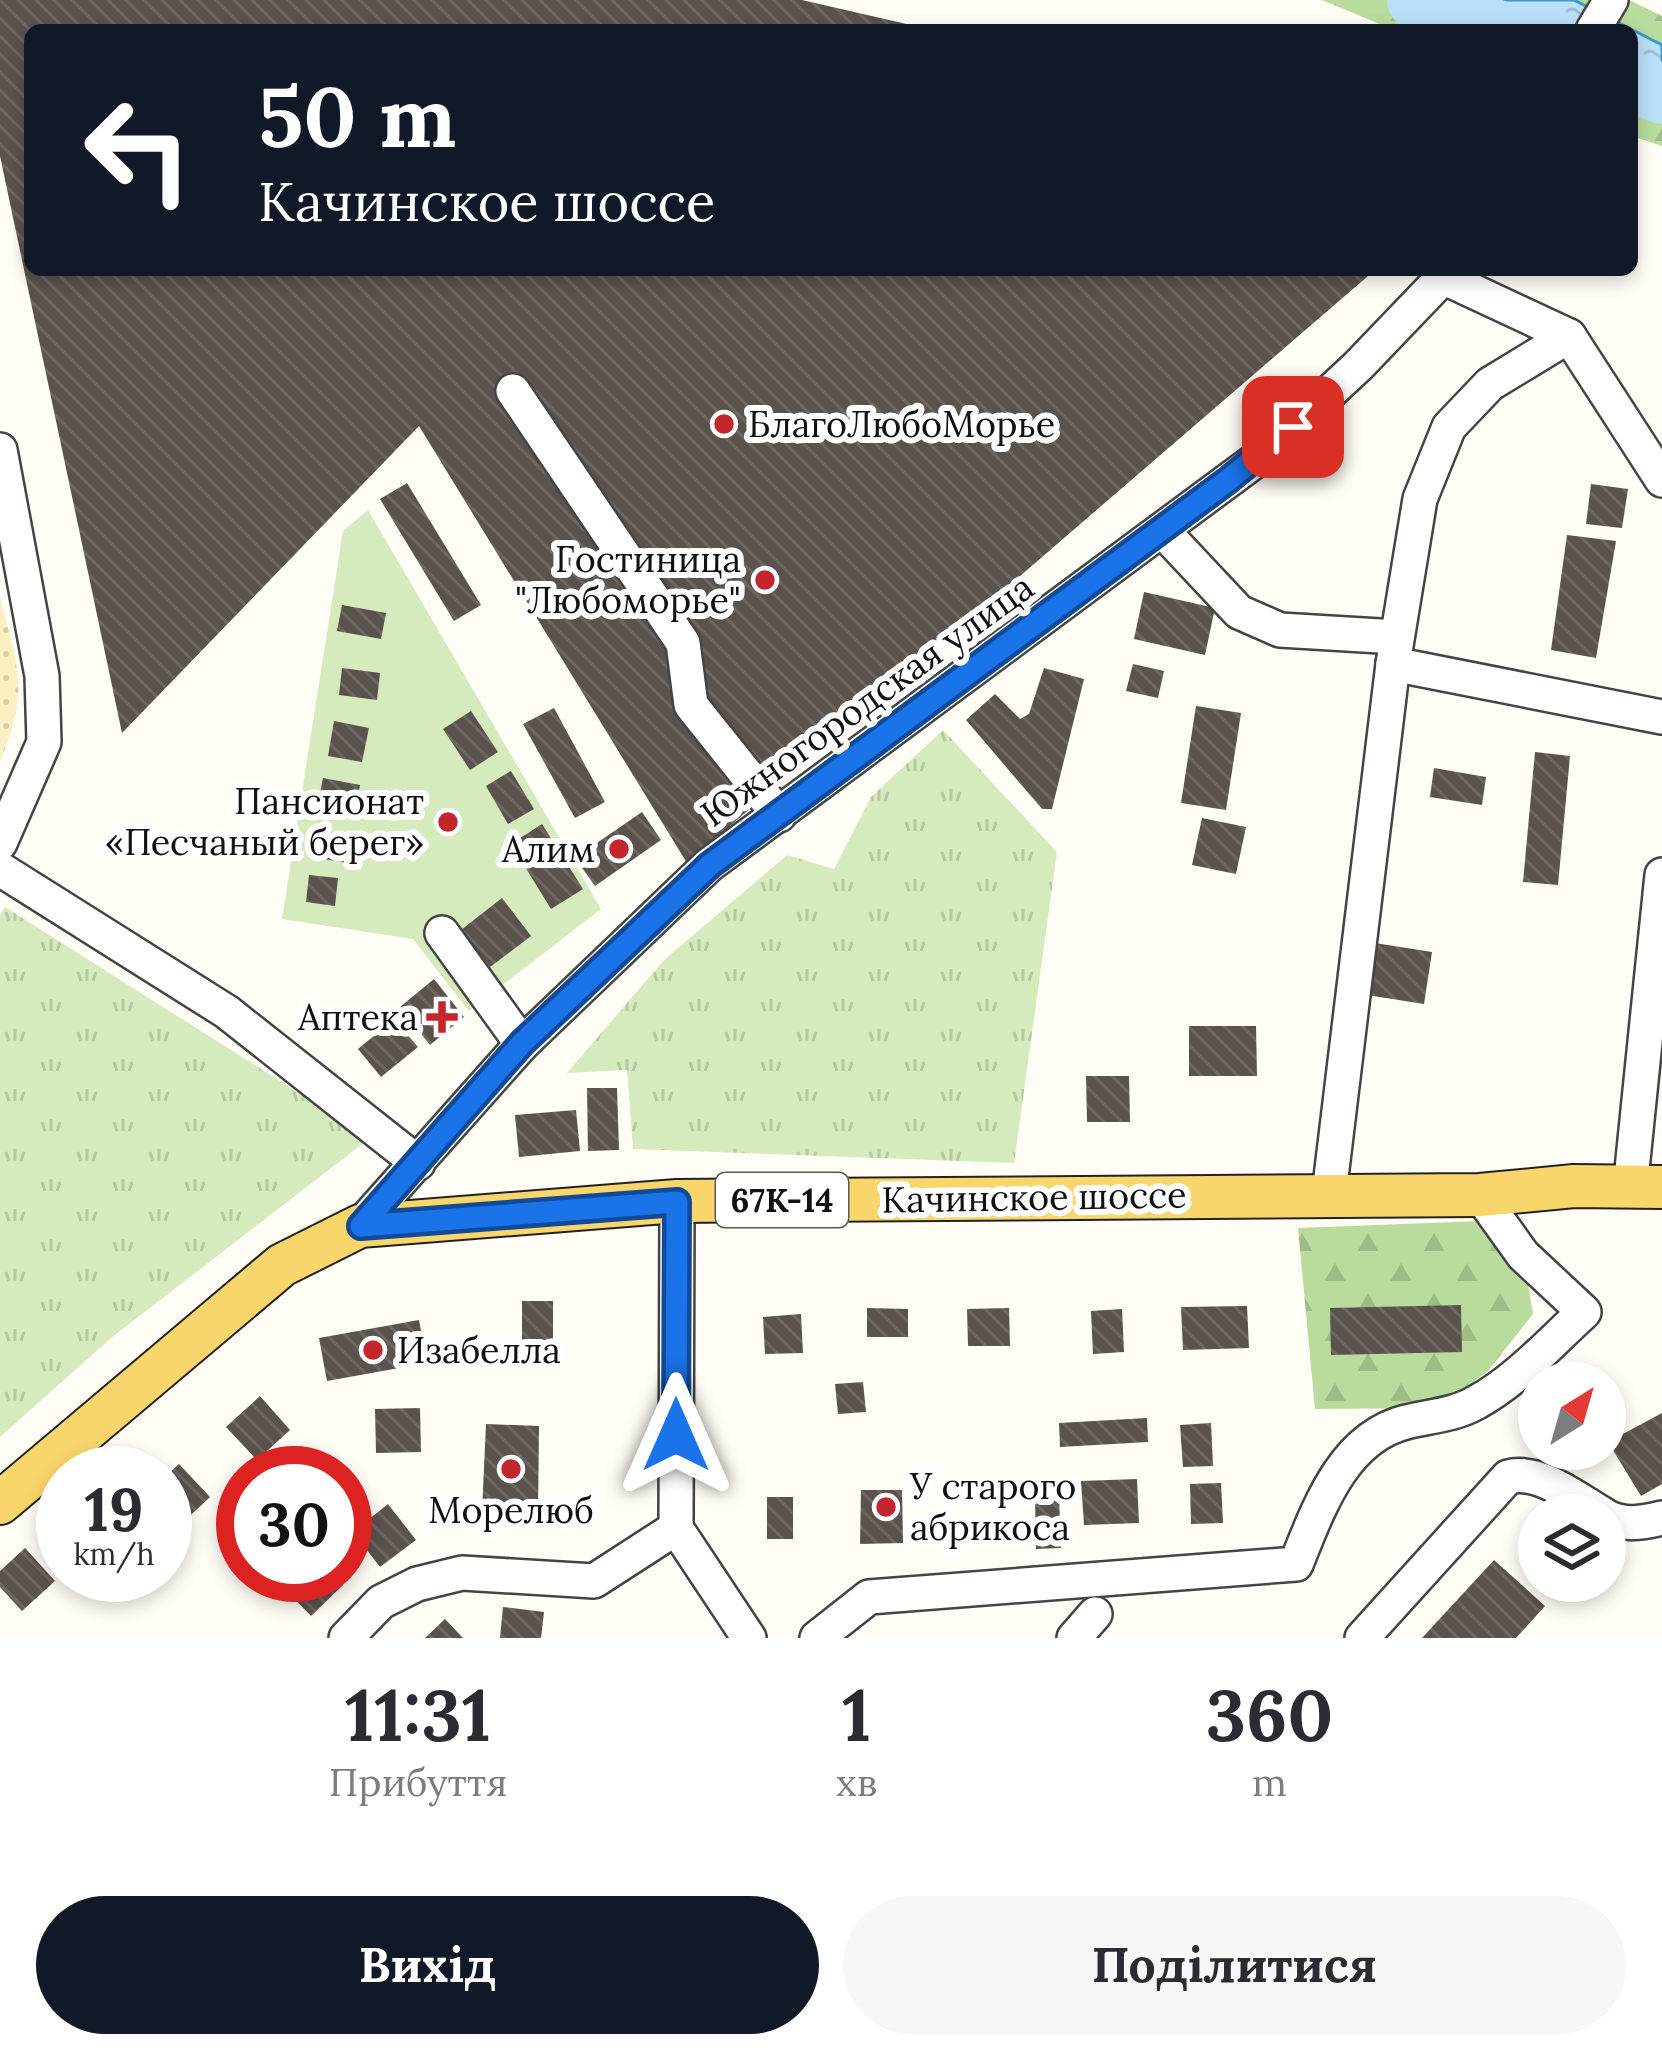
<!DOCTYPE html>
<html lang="uk">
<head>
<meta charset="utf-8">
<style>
  body { margin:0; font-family:Lora,serif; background:#f7f7f7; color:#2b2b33; height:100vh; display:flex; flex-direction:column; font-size:45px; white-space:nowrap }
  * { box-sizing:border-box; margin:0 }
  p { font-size:39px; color:#7c7c81 }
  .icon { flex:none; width:66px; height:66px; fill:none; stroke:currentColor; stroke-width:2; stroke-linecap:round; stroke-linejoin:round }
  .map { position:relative; height:1638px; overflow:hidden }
  .sheet { display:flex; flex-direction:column; background:#fff; flex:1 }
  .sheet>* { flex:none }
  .banner { position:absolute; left:24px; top:24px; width:1614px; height:252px; border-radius:18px; box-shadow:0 6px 18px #0003; background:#111827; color:#fff; overflow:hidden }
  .needle { width:78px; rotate:37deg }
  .fabs { position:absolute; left:1518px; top:1362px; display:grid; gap:24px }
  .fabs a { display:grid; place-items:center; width:108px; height:108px; border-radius:50%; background:#fff; box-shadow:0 6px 18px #0003; font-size:60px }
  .speed { position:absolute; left:36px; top:1446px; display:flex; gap:24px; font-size:60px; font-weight:700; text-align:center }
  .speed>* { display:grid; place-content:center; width:156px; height:156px; border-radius:50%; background:#fff; box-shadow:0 6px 18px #0003; line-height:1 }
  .speed small { font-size:30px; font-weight:400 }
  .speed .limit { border:18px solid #d22; background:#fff; color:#111 }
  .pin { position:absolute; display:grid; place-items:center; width:102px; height:102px; color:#fff; margin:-51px; border-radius:24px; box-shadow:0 6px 18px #0006 }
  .me { position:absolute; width:132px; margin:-66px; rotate:0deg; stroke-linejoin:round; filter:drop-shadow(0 0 9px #0008) }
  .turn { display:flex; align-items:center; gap:42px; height:252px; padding:0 36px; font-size:54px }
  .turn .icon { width:156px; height:156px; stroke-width:2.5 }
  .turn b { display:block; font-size:84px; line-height:102px }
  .eta { display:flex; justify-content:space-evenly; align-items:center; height:204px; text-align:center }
  .eta b { font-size:72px; font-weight:800; line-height:84px }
  .primary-button { display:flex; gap:24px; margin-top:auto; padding:24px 36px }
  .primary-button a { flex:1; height:138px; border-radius:72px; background:#111827; color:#fff; font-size:48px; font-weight:800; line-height:138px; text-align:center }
  .primary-button a+a { background:#f7f7f7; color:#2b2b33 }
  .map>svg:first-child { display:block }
  .grass { fill:url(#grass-tufts) }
  .forest { fill:url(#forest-firs) }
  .sand { fill:url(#sand-dots) }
  .park { fill:#d5ebbd }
  .water { fill:url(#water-ripples); stroke:#3f96cf; stroke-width:3 }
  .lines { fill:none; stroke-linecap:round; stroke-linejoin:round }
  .river { stroke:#b9e0f7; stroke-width:60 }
  .building { fill:url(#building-back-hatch) }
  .minor-casing { stroke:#444; stroke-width:38 }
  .major-casing { stroke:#222; stroke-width:46 }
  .minor { stroke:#fff; stroke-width:33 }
  .major { stroke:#f9d66b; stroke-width:42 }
  .route-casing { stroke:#114b97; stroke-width:30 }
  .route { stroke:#1a73e8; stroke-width:21 }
  .poi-dot { fill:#c4262e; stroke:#fff; stroke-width:4.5 }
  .labels { text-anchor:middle; stroke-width:12; stroke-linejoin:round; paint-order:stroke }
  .shield { fill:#fff; stroke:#585858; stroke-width:3 }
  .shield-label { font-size:33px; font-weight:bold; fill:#111 }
  .poi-label { font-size:36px; fill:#111; stroke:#fff; text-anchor:end }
  .street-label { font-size:36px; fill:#111; stroke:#fff }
</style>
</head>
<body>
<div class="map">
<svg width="1662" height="1638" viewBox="0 0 1662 1638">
  <defs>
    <pattern id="grass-tufts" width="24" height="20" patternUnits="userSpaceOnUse" patternTransform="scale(3)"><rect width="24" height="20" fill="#d5ebbd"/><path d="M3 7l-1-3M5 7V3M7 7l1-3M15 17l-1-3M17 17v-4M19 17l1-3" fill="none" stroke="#b6c8a1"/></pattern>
    <pattern id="forest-firs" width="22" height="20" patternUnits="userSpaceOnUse" patternTransform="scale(3)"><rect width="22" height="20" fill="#b9dc9c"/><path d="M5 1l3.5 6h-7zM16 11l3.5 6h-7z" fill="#9ebc85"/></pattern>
    <pattern id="sand-dots" width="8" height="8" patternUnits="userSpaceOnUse" patternTransform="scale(3)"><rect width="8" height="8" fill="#fbeec1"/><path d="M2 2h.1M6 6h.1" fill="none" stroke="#d6cba5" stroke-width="1.8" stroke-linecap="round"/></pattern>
    <pattern id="water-ripples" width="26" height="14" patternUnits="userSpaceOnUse" patternTransform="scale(3)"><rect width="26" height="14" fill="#b9e0f7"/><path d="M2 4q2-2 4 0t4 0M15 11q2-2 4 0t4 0" fill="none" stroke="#9ebfd3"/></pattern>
    <pattern id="building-back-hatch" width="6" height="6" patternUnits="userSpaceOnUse" patternTransform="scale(3)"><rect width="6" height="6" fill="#5a524d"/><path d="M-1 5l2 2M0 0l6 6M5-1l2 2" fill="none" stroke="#6d6662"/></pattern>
  </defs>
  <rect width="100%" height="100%" fill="#fffdf5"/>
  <!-- grass -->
  <g class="grass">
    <polygon points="943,730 1057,852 1014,1163 633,1149 627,1070 567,1073 664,960 787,855 834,869 871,797"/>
    <polygon points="5,907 370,1138 111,1338 0,1437 0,915"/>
  </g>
  <!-- forest -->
  <g class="forest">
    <polygon points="1322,0 1629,0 1662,16 1662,146 1632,136 1632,30 1394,30"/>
    <polygon points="1481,1221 1524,1261 1533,1314 1488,1371 1437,1408 1315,1409 1298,1228"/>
  </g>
  <!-- sand -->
  <path class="sand" d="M0,598C18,667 30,692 0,761Z"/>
  <!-- park -->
  <polygon class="park" points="368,510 601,909 469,1011 413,939 282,919 343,531"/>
  <!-- water -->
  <polygon class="water" points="1417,0 1574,0 1662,45 1662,94 1632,82 1632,30 1497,30"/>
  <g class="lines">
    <!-- river -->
    <g class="river">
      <polyline points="1417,0 1497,30"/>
      <polyline points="1632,82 1662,94"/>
    </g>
  </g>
  <!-- building -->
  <g class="building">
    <polygon points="0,0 802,0 924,28 30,30 30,270 1375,270 687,863 419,426 122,733 0,156"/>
    <polygon points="407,483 481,605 454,621 380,499"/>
    <polygon points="1591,484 1628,489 1622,528 1586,524"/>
    <polygon points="1567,535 1616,541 1596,658 1551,650"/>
    <polygon points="1144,592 1215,608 1205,655 1134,639"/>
    <polygon points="342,605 386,613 381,639 337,631"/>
    <polygon points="1133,664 1164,671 1158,698 1126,691"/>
    <polygon points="342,668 380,673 377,700 339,695"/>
    <polygon points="1044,668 1084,679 1052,809 1042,809 966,720 995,694 1020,719 1029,714"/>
    <polygon points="1196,706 1241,713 1226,810 1181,803"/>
    <polygon points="554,708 605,802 575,818 523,724"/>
    <polygon points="471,711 498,752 470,770 443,729"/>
    <polygon points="334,721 369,728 362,762 328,756"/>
    <polygon points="1535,752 1570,756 1558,885 1523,882"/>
    <polygon points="1434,768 1486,777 1482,805 1430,797"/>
    <polygon points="511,771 534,809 508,824 486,786"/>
    <polygon points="323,778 360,785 355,815 317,808"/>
    <polygon points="642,812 661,840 595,886 575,858"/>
    <polygon points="1202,818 1246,827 1236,874 1192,865"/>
    <polygon points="542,824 583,889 551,909 511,844"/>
    <polygon points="317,830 352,836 347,863 313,857"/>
    <polygon points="309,875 338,878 335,906 306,902"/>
    <polygon points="502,898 531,936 490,967 461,930"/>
    <polygon points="1375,943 1432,952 1424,1004 1367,995"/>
    <polygon points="434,979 464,1017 430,1045 400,1007"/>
    <polygon points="394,1019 418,1047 381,1077 358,1049"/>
    <polygon points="1189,1026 1256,1026 1257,1076 1189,1076"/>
    <polygon points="1086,1076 1129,1076 1130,1122 1087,1122"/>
    <polygon points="587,1088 617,1088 619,1150 588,1151"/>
    <polygon points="576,1110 580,1151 519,1157 515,1115"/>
    <polygon points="522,1301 553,1301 553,1355 522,1354"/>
    <polygon points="1461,1305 1462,1352 1331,1355 1330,1308"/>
    <polygon points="1247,1306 1249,1348 1183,1350 1181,1307"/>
    <polygon points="867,1308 908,1309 908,1337 867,1337"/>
    <polygon points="1009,1308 1010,1346 968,1346 967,1309"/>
    <polygon points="1122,1309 1124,1352 1093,1354 1091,1311"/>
    <polygon points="801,1314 803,1353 765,1354 763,1317"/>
    <polygon points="419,1320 427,1363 327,1381 319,1338"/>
    <polygon points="863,1382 866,1412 838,1414 835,1384"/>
    <polygon points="260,1396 290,1430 257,1460 226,1427"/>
    <polygon points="420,1408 421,1452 376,1453 375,1409"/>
    <polygon points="1662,1413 1662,1484 1641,1496 1608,1442"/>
    <polygon points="1147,1418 1148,1442 1060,1447 1059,1423"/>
    <polygon points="1211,1423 1213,1466 1183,1467 1180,1425"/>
    <polygon points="486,1424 539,1426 538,1514 482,1512"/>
    <polygon points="179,1464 210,1497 177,1528 165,1515 165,1477"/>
    <polygon points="1137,1479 1139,1523 1084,1525 1081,1481"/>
    <polygon points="1221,1483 1223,1523 1191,1524 1190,1484"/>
    <polygon points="861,1490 902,1490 903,1543 860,1544"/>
    <polygon points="1059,1496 1061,1548 1036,1549 1035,1497"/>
    <rect x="767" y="1497" width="26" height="42"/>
    <polygon points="388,1504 416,1540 380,1567 353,1532"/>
    <polygon points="25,1548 55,1581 22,1611 0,1587 0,1571"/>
    <polygon points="1494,1560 1545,1606 1516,1638 1422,1638"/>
    <polygon points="289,1575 333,1575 343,1585 311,1616 280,1584"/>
    <polygon points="503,1607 544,1612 541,1638 500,1638"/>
    <polygon points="445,1619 463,1638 425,1638"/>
  </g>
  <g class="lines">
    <!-- minor casing -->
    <g class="minor-casing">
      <g id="minor">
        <polyline points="1593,30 1611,0"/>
        <polyline points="1445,278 1569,336 1662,480"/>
        <polyline points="513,391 683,643 691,705 779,815"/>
        <polyline points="0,450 42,676 44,742 0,843"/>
        <polyline points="1162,530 1239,612 1280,630 1397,637"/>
        <polyline points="1393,664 1662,717"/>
        <polyline points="0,869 227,1012 418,1163"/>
        <polyline points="442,933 522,1044"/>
        <polyline points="1630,1189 1662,875"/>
        <polyline points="1329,1194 1393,664 1420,499 1449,427 1490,384 1569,336"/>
        <polyline points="677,1201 676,1528 749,1638"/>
        <polyline points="360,1226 522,1044 709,865 1260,457 1358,366 1450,270"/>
        <path d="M1605,1516C1624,1526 1642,1523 1662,1518"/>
        <polyline points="346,1638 381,1602 417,1584 462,1573 594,1581 676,1528"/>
        <path d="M817,1638L869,1597L1296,1564C1318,1510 1342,1438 1406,1422C1430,1416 1455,1415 1477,1402C1517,1380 1550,1343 1584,1312L1523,1255L1480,1195"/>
        <polyline points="1074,1638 1095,1614"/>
        <path d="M1362,1638L1508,1477C1538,1468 1578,1500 1604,1515"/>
      </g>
    </g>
    <!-- major casing -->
    <g class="major-casing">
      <polyline id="major" points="0,1503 282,1265 360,1226 677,1201 1480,1195 1574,1186 1662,1187"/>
    </g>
    <!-- minor -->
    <use href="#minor" class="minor"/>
    <!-- major -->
    <use href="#major" class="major"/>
  </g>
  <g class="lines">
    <!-- route casing -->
    <g class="route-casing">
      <polyline id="route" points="676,1435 677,1202 361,1226 522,1043 710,865 1227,481 1293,427"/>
    </g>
    <!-- route -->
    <use href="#route" class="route"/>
  </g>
  <!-- markers -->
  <g class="poi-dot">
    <circle cx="724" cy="424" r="12"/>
    <circle cx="765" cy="580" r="12"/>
    <circle cx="448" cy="822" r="12"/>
    <circle cx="619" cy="849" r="12"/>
    <path d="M436 999h12v12h12v12h-12v12h-12v-12h-12v-12h12z"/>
    <circle cx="373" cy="1350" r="12"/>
    <circle cx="511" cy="1469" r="12"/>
    <circle cx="886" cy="1507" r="12"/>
  </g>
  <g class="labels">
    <!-- shield labels -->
    <rect class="shield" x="716" y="1173" width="132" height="54" rx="9"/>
    <g class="shield-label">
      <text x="782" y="1212">67К-14</text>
    </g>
    <!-- poi labels -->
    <g class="poi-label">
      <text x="748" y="437" text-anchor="start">БлагоЛюбоМорье</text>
      <text x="741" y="572">Гостиница<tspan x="741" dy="41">"Любоморье"</tspan></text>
      <text x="424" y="814">Пансионат<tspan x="424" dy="41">«Песчаный берег»</tspan></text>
      <text x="595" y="862">Алим</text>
      <text x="418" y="1030">Аптека</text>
      <text x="397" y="1363" text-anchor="start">Изабелла</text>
      <text x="910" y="1499" text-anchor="start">У старого<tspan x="910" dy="41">абрикоса</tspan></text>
      <text x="511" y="1523" text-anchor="middle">Морелюб</text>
    </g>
    <!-- street labels -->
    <g class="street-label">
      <text transform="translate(867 700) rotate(-36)" y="13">Южногородская улица</text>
      <text transform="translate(1034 1197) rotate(-1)" y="13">Качинское шоссе</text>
    </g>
  </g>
</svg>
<div class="fabs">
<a><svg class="needle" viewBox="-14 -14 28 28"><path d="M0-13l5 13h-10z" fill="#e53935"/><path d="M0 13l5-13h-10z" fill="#7c7c81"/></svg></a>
<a><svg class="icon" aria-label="layers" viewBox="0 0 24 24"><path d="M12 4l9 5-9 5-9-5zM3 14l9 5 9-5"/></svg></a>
</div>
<div class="speed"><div>19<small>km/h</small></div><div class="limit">30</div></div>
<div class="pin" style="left:1293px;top:427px;background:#d93025"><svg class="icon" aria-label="arrive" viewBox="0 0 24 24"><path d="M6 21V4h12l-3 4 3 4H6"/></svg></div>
<svg class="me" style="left:676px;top:1435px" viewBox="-20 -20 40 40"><path d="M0-17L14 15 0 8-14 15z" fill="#1a73e8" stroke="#fff" stroke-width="4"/></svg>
<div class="banner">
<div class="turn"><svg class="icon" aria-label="left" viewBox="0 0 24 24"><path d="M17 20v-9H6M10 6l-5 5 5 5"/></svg><div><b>50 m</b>Качинское шоссе</div></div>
</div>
</div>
<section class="sheet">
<div class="eta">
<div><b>11:31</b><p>Прибуття</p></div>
<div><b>1</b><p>хв</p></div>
<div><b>360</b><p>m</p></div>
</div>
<div class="primary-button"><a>Вихід</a><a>Поділитися</a></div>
</section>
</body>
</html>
